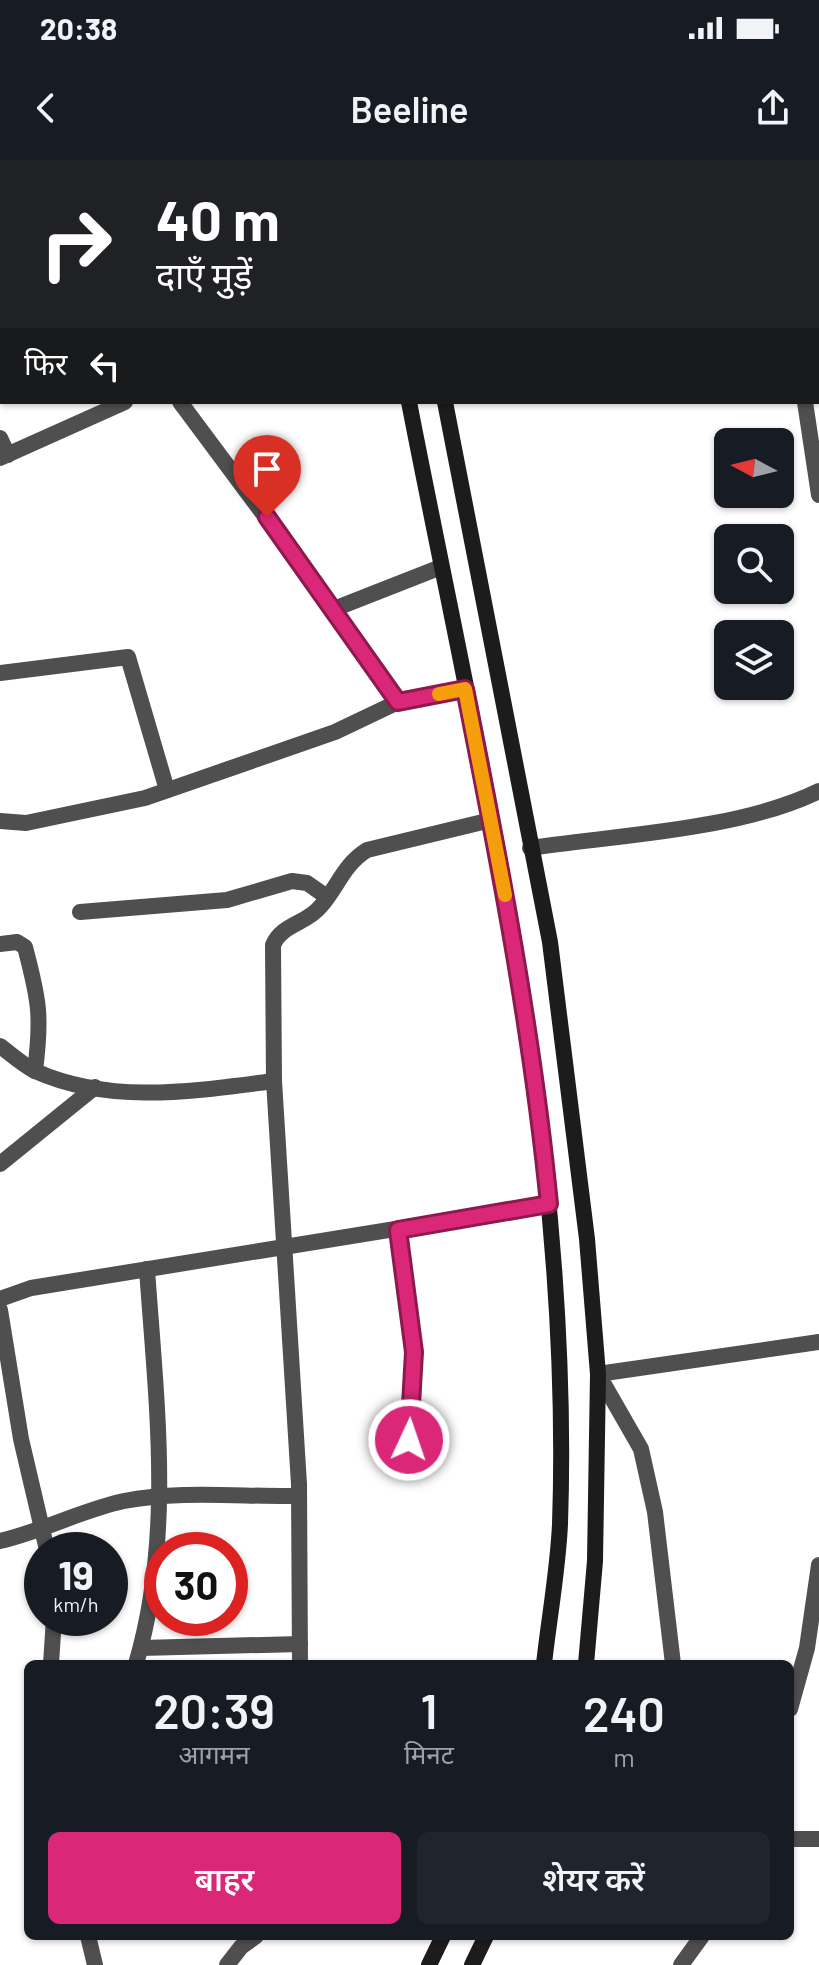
<!DOCTYPE html>
<html lang="hi">
<head>
<meta charset="utf-8">
<style>
  body { margin:0; font-family:Barlow,"Noto Sans Devanagari",sans-serif; background:#20242c; color:#f1f3f6; height:100vh; display:flex; flex-direction:column; font-size:30px; white-space:nowrap }
  * { box-sizing:border-box; margin:0 }
  p { font-size:26px; color:#9ea1a6 }
  .icon { flex:none; width:44px; height:44px; fill:none; stroke:currentColor; stroke-width:2; stroke-linecap:round; stroke-linejoin:round }
  .map { position:relative; flex:1; overflow:hidden }
  .details { position:absolute; left:24px; top:1500px; width:770px; height:280px; display:flex; flex-direction:column; background:#171b24; border-radius:12px; box-shadow:0 2px 6px #0004 }
  .details>* { flex:none }
  .hud { position:absolute; left:0px; top:0px; width:820px; height:244px; box-shadow:0 2px 6px #0004; background:#202124; color:#fff; overflow:hidden }
  .needle { width:52px; rotate:277deg }
  .tools { position:absolute; left:714px; top:268px; display:grid; gap:16px }
  .tools a { display:grid; place-items:center; width:80px; height:80px; border-radius:12px; background:#171b24; box-shadow:0 2px 6px #0004; font-size:40px }
  .speed { position:absolute; left:24px; top:1372px; display:flex; gap:16px; font-size:40px; font-weight:700; text-align:center }
  .speed>* { display:grid; place-content:center; width:104px; height:104px; border-radius:50%; background:#171b24; box-shadow:0 2px 6px #0004; line-height:1 }
  .speed small { font-size:20px; font-weight:400 }
  .speed .limit { border:12px solid #d22; background:#fff; color:#111 }
  .pin { position:absolute; display:grid; place-items:center; width:68px; height:68px; color:#fff; margin:-82px -34px; border-radius:50% 50% 50% 0; rotate:-45deg; box-shadow:0 0 8px #0007 }
  .pin .icon { rotate:45deg }
  .me { position:absolute; width:88px; margin:-44px; rotate:3deg; stroke-linejoin:round; filter:drop-shadow(0 0 6px #0008) }
  .turn { display:flex; align-items:center; gap:28px; height:168px; padding:0 24px; font-size:36px }
  .turn .icon { width:104px; height:104px; stroke-width:2.5 }
  .turn b { display:block; font-size:56px; line-height:68px }
  .then { display:flex; align-items:center; height:76px; padding:0 24px; background:#0003; gap:16px; font-size:30px }
  .eta { display:flex; justify-content:space-evenly; align-items:center; height:136px; text-align:center }
  .eta b { font-size:48px; font-weight:600; line-height:56px }
  .primary-button { display:flex; gap:16px; margin-top:auto; padding:16px 24px }
  .primary-button a { flex:1; height:92px; border-radius:12px; background:#db2777; color:#fff; font-size:32px; font-weight:600; line-height:92px; text-align:center }
  .primary-button a+a { background:#20242c; color:#f1f3f6 }
  .status { display:flex; justify-content:space-between; align-items:center; height:56px; padding:0 40px; background:#171b24; direction:ltr }
  .status svg { height:22px; fill:currentColor }
  header { display:flex; justify-content:space-between; align-items:center; height:104px; padding:0 24px; background:#171b24; font-size:36px; font-weight:600 }
  .map>svg:first-child { display:block }
  .lines { fill:none; stroke-linecap:round; stroke-linejoin:round }
  .minor { stroke:#4f4f4f; stroke-width:16 }
  .tertiary { stroke:#4f4f4f; stroke-width:16 }
  .secondary { stroke:#1c1c1c; stroke-width:16 }
  .route-casing { stroke:#8e194d; stroke-width:20 }
  .route { stroke:#db2777; stroke-width:14 }
  .slow { stroke:#f59e0b; stroke-width:14 }
</style>
</head>
<body>
<div class="status"><b>20:38</b><svg viewBox="0 0 49 12"><path d="M0 12V9h3v3zM5 12V6h3v6zM10 12V3h3v9zM15 12V0h3v12zM26 1h20v11H26zM47 4h2v5h-2z"/></svg></div>
<header><svg class="icon" aria-label="back" viewBox="0 0 24 24"><path d="M15 5l-7 7 7 7"/></svg>Beeline<svg class="icon" aria-label="share" viewBox="0 0 24 24"><path d="M12 15V3M7 8l5-5 5 5M5 13v7h14v-7"/></svg></header>
<div class="map">
<svg width="819" height="1805" viewBox="0 0 819 1805">
  <rect width="100%" height="100%" fill="#fff"/>
  <g class="lines">
    <!-- minor -->
    <g class="minor">
      <polyline points="8,0 9,2"/>
      <polyline points="769,0 769,2"/>
      <polyline points="180,242 334,449 441,407"/>
      <polyline points="805,242 819,335"/>
      <polyline points="0,278 8,295"/>
      <polyline points="0,298 125,242"/>
      <polyline points="334,449 398,542"/>
      <polyline points="0,513 128,497 167,630"/>
      <polyline points="0,661 26,663 145,638 335,572 398,542 465,529"/>
      <polyline points="80,752 227,740 292,721 307,723 327,737"/>
      <path d="M0,784L17,782L25,787C39,840 42,856 35,911"/>
      <path d="M0,886C11,894 23,905 35,911C111,945 195,931 274,921"/>
      <polyline points="0,1004 95,927"/>
      <polyline points="398,1070 414,1192 409,1280"/>
      <polyline points="0,1139 31,1128 549,1044"/>
      <polyline points="0,1150 21,1279 47,1390"/>
      <path d="M0,1381C43,1371 82,1350 124,1341C180,1330 242,1337 299,1336"/>
      <polyline points="141,1488 300,1484"/>
      <polyline points="51,1504 54,1458"/>
      <path d="M136,1504C174,1375 156,1241 147,1109"/>
      <path d="M300,1504L299,1324L274,921L273,785C282,764 306,764 320,747C338,727 343,705 367,690L491,660"/>
      <polyline points="673,1504 655,1352 641,1289 598,1214 819,1182"/>
      <polyline points="790,1549 807,1488 819,1405"/>
      <polyline points="790,1679 819,1679"/>
      <polyline points="88,1776 95,1805"/>
      <polyline points="227,1805 241,1787 256,1776"/>
      <polyline points="681,1805 702,1776"/>
    </g>
    <!-- tertiary -->
    <path class="tertiary" d="M530,688C618,675 740,670 819,631"/>
    <!-- secondary -->
    <g class="secondary">
      <polyline points="363,0 364,2"/>
      <polyline points="402,0 402,2"/>
      <path d="M409,242C481,612 573,984 560,1364C558,1410 549,1458 544,1504"/>
      <polyline points="445,242 550,782 587,1079 598,1214 595,1401 586,1504"/>
      <polyline points="429,1805 443,1776"/>
      <polyline points="472,1805 486,1776"/>
    </g>
  </g>
  <g class="lines">
    <!-- route casing -->
    <g class="route-casing">
      <path id="route" d="M267,357L398,542L465,529C499,700 532,870 549,1044L398,1070L414,1192L409,1280"/>
    </g>
    <!-- route -->
    <use href="#route" class="route"/>
    <!-- slow -->
    <polyline class="slow" points="439,534 465,529 505,735"/>
  </g>
</svg>
<div class="tools">
<a><svg class="needle" viewBox="-14 -14 28 28"><path d="M0-13l5 13h-10z" fill="#e53935"/><path d="M0 13l5-13h-10z" fill="#9ea1a6"/></svg></a>
<a><svg class="icon" aria-label="search" viewBox="0 0 24 24"><circle cx="10" cy="10" r="6"/><path d="M15 15l6 6"/></svg></a>
<a><svg class="icon" aria-label="layers" viewBox="0 0 24 24"><path d="M12 4l9 5-9 5-9-5zM3 14l9 5 9-5"/></svg></a>
</div>
<div class="speed"><div>19<small>km/h</small></div><div class="limit">30</div></div>
<div class="pin" style="left:267px;top:357px;background:#d93025"><svg class="icon" aria-label="arrive" viewBox="0 0 24 24"><path d="M6 21V4h12l-3 4 3 4H6"/></svg></div>
<svg class="me" style="left:409px;top:1280px" viewBox="-20 -20 40 40"><circle r="17" fill="#db2777" stroke="#fff" stroke-width="3"/><path d="M0-11L8 9 0 5-8 9z" fill="#fff"/></svg>
<div class="hud">
<div class="turn"><svg class="icon" aria-label="right" viewBox="0 0 24 24"><path d="M7 20v-9h11M14 6l5 5-5 5"/></svg><div><b>40 m</b>दाएँ मुड़ें</div></div>
<div class="then">फिर<svg class="icon" aria-label="left" viewBox="0 0 24 24"><path d="M17 20v-9H6M10 6l-5 5 5 5"/></svg></div>
</div>
<section class="details">
<div class="eta">
<div><b>20:39</b><p>आगमन</p></div>
<div><b>1</b><p>मिनट</p></div>
<div><b>240</b><p>m</p></div>
</div>
<div class="primary-button"><a>बाहर</a><a>शेयर करें</a></div>
</section>
</div>
</body>
</html>
